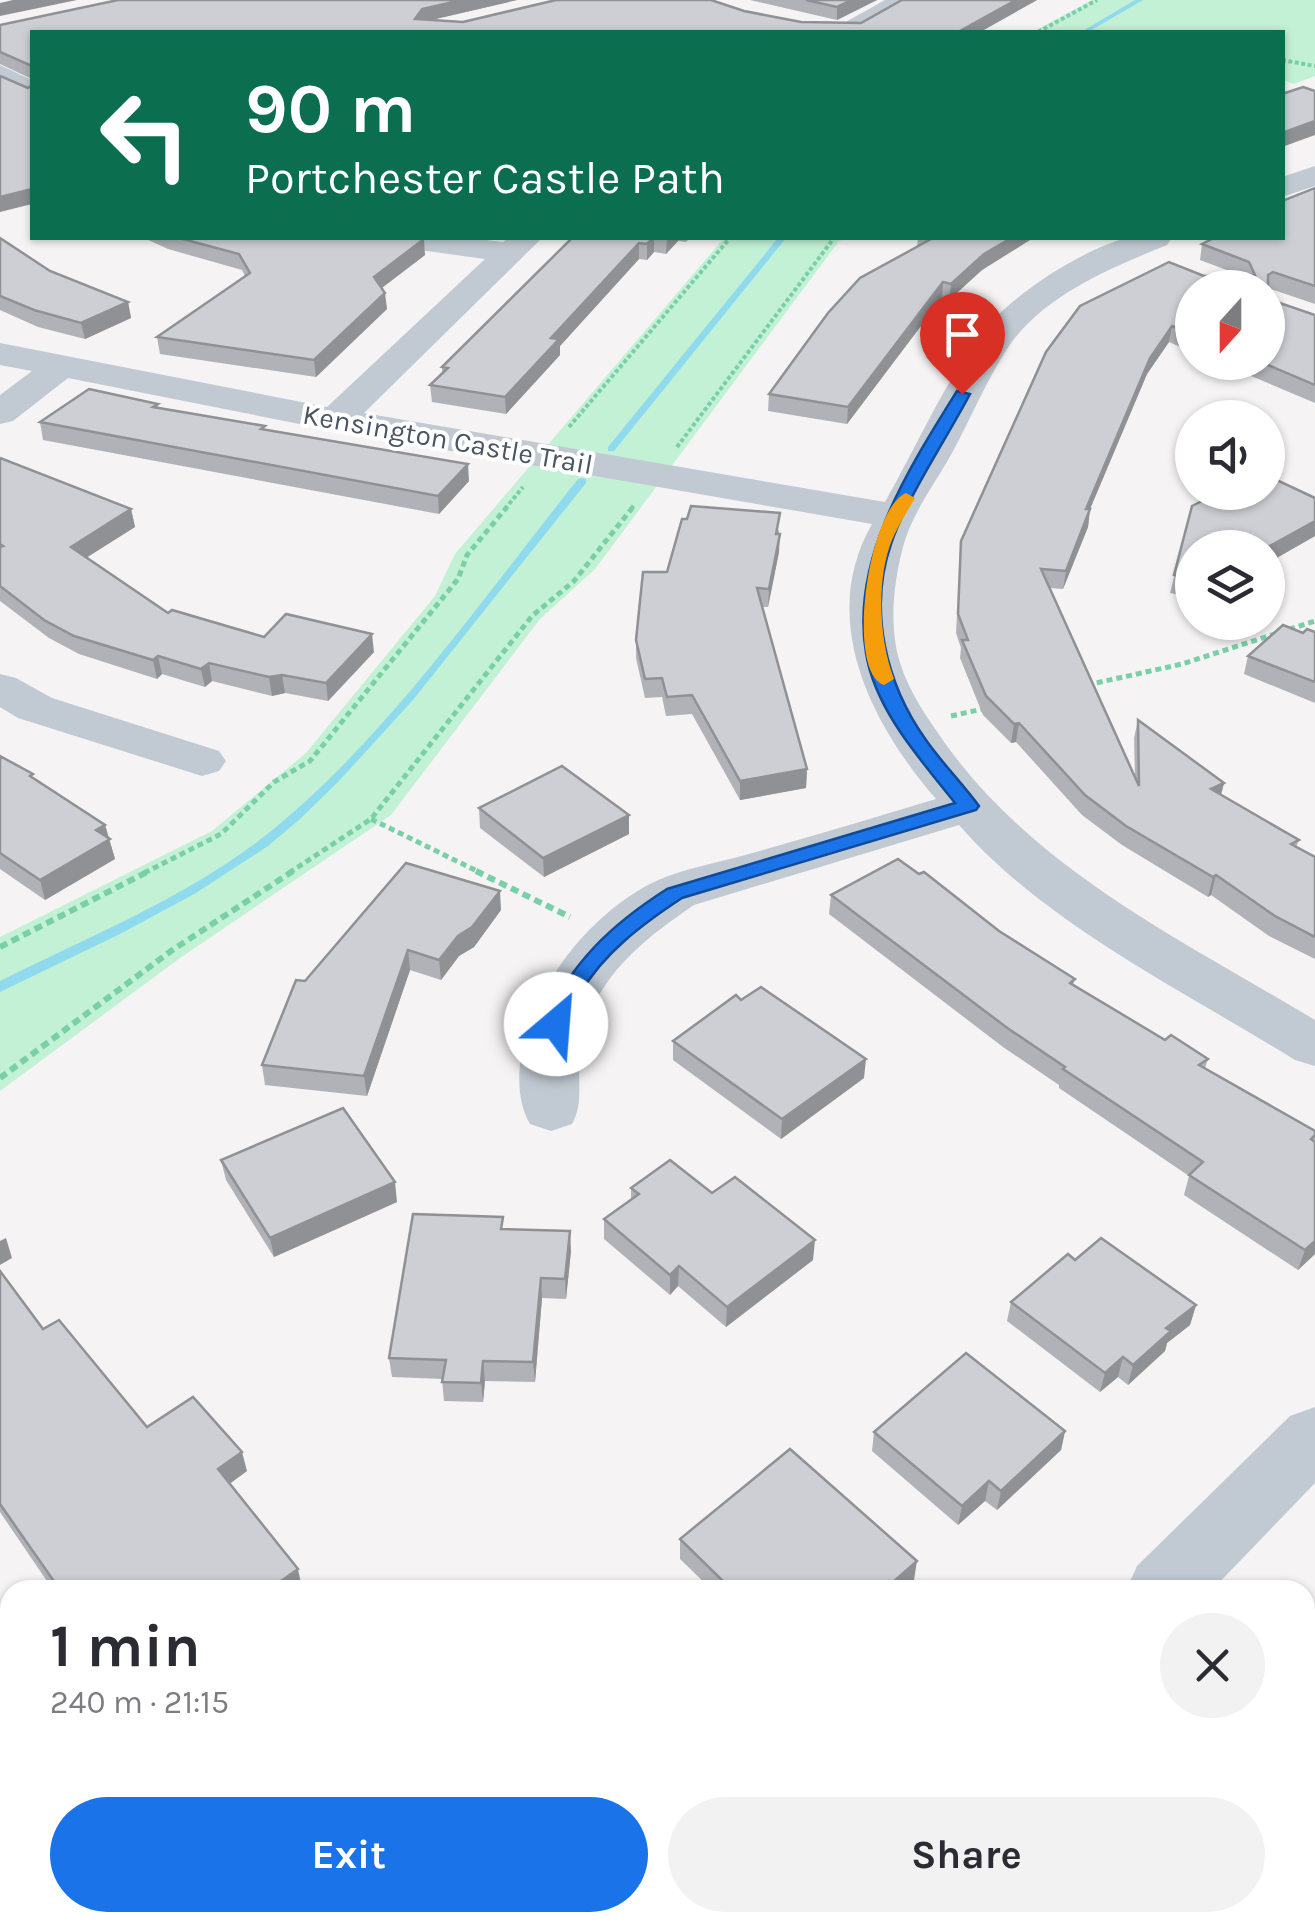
<!DOCTYPE html>
<html lang="en">
<head>
<meta charset="utf-8">
<style>
  body { margin:0; font-family:Karla,sans-serif; background:#f2f2f3; color:#2b2b33; height:100vh; display:flex; flex-direction:column; font-size:38px; white-space:nowrap }
  * { box-sizing:border-box; margin:0 }
  p { font-size:32px; color:#7c7c81 }
  .icon { flex:none; width:55px; height:55px; fill:none; stroke:currentColor; stroke-width:2; stroke-linecap:round; stroke-linejoin:round }
  .map { position:relative; flex:1; overflow:hidden }
  .side { position:absolute; left:0px; top:1580px; width:1315px; height:352px; display:flex; flex-direction:column; background:#fff; border-radius:30px 30px 0 0; box-shadow:0 2px 8px #0004 }
  .side>* { flex:none }
  .top-card { position:absolute; left:30px; top:30px; width:1255px; height:210px; border-radius:0px; box-shadow:0 2px 8px #0004; background:#0b6e4f; color:#fff; overflow:hidden }
  .needle { width:65px; rotate:201deg }
  .controls { position:absolute; left:1175px; top:270px; display:grid; gap:20px }
  .controls a { display:grid; place-items:center; width:110px; height:110px; border-radius:50%; background:#fff; box-shadow:0 2px 8px #0004; font-size:50px }
  .pin { position:absolute; display:grid; place-items:center; width:85px; height:85px; color:#fff; margin:-102px -42px; border-radius:50% 50% 50% 0; rotate:-45deg; box-shadow:0 0 10px #0007 }
  .pin .icon { rotate:45deg }
  .me { position:absolute; width:110px; margin:-55px; rotate:27deg; stroke-linejoin:round; filter:drop-shadow(0 0 8px #0008) }
  .turn { display:flex; align-items:center; gap:35px; height:210px; padding:0 50px; font-size:45px }
  .turn .icon { width:130px; height:130px; stroke-width:2.5 }
  .turn b { display:block; font-size:70px; line-height:85px }
  .round { display:grid; place-items:center; flex:none; width:105px; height:105px; border-radius:52px; background:#f2f2f3 }
  .headline { display:flex; align-items:center; justify-content:space-between; height:170px; padding:0 50px }
  h1 { font-size:60px; font-weight:700; line-height:75px }
  .cta { display:flex; gap:20px; margin-top:auto; padding:20px 50px }
  .cta a { flex:1; height:115px; border-radius:60px; background:#1a73e8; color:#fff; font-size:40px; font-weight:700; line-height:115px; text-align:center }
  .cta a+a { background:#f2f2f3; color:#2b2b33 }
  .map>svg:first-child { display:block }
  .green { fill:#c3f1d5 }
  .lines { fill:none; stroke-linecap:round; stroke-linejoin:round }
  .stream { fill:#90daee; fill-rule:evenodd }
  .path-far2 { stroke:#7ad0a6; stroke-width:4; stroke-dasharray:4 2.5; stroke-linecap:butt }
  .path-far1 { stroke:#7ad0a6; stroke-width:5; stroke-dasharray:6 4; stroke-linecap:butt }
  .path { stroke:#7ad0a6; stroke-width:6; stroke-dasharray:8 5; stroke-linecap:butt }
  .minor { fill:#c1cad2; fill-rule:evenodd }
  .wall { fill:#b0b2b7 }
  .shaded-wall { fill:#909195 }
  .building { fill:#cdcfd5; stroke:#909195; stroke-width:2.5 }
  .route { fill:#1a73e8; stroke:#114b97; stroke-width:2.5 }
  .slow { fill:#f59e0b }
  .labels { text-anchor:middle; stroke-width:8; stroke-linejoin:round; paint-order:stroke }
  .far-street-label { font-size:28px; fill:#4a5661; stroke:#fff }
</style>
</head>
<body>
<div class="map">
<svg width="1315" height="1931" viewBox="0 0 1315 1931">
  <rect width="100%" height="100%" fill="#f5f3f3"/>
  <!-- green -->
  <g class="green">
    <polygon points="1092,0 1315,0 1315,76 1294,84 1283,80 1282,32 1033,32"/>
    <polygon points="724,238 849,238 839,241 595,569 540,619 391,815 180,958 0,1091 0,937 212,831 306,753 435,596 455,554"/>
  </g>
  <g class="lines">
    <!-- stream -->
    <g class="stream">
      <polygon points="1135,0 1143,0 1088,32 1081,32"/>
      <polygon points="778,238 786,238 614,451 608,451 608,447"/>
      <path d="M582,478L586,479V483L413,700L339,781L300,819L268,846L196,893L120,934L0,992V981C88,937 183,899 261,839C384,743 481,600 578,479Z"/>
    </g>
    <!-- path-far2 -->
    <g class="path-far2">
      <polyline points="1038,32 1097,0"/>
      <polyline points="1282,60 1315,66"/>
      <polyline points="569,427 730,238"/>
      <polyline points="677,447 834,238"/>
      <polyline points="505,509 523,487"/>
      <polyline points="631,509 634,505"/>
    </g>
    <!-- path-far1 -->
    <g class="path-far1">
      <polyline points="1087,685 1182,664 1315,621"/>
      <polyline points="951,716 987,708"/>
      <polyline points="371,819 481,873"/>
      <polyline points="144,873 221,834 274,782 310,761 458,579 467,555 507,507"/>
      <polyline points="289,873 371,819 532,616 574,581 633,507"/>
    </g>
    <!-- path -->
    <g class="path">
      <polyline points="476,871 570,917"/>
      <polyline points="0,947 149,871"/>
      <polyline points="0,1078 171,951 293,871"/>
    </g>
    <!-- minor -->
    <g class="minor">
      <polygon points="885,0 916,0 860,32 828,32"/>
      <polygon points="0,65 32,80 32,99 0,84"/>
      <polygon points="1315,166 1315,186 1282,197 1282,177"/>
      <path d="M389,238H470L503,242L508,238H542L364,413L885,502C916,447 943,386 980,335C1010,296 1079,251 1126,238C1140,235 1157,238 1172,238L1167,245C1113,267 1044,295 1009,346C987,379 971,418 952,453C936,482 911,515 903,547C894,581 890,618 897,652C904,682 921,709 938,733C1028,867 1180,939 1315,1020V1066L1295,1060C1184,991 1045,924 959,825L694,905C638,943 587,984 580,1056C577,1080 584,1103 572,1124L551,1131L530,1124C514,1097 518,1057 528,1028C548,968 599,908 656,881C683,869 716,863 745,855C809,837 873,818 936,799C872,725 817,620 872,524L335,431L68,378L13,421L0,424V395L32,371L0,365V343L327,407L485,259L405,248L394,245Z"/>
      <polygon points="0,674 16,678 52,698 219,751 226,761 219,771 202,776 18,718 0,707"/>
      <polygon points="1315,1407 1315,1483 1212,1590 1126,1590 1137,1566 1290,1416"/>
      <polygon points="0,1736 10,1740 10,1830 0,1825"/>
      <polygon points="58,1922 145,1922 149,1931 61,1931"/>
      <polygon points="784,1922 874,1922 871,1931 780,1931"/>
    </g>
  </g>
  <!-- wall -->
  <g class="wall">
    <polygon points="118,0 517,0 431,20 463,22 744,11 801,22 861,23 902,0 1037,0 980,32 32,79 0,64 0,25"/>
    <polygon points="750,0 877,0 837,20"/>
    <polygon points="1315,188 1315,304 1268,288 1268,299 1315,315 1315,403 1218,362 1268,362 1268,288 1192,288 1192,352 1169,342 1147,374 1090,509 1088,527 1063,589 1049,588 1135,776 1134,738 1138,720 1224,783 1221,795 1299,840 1296,847 1315,857 1315,959 1269,936 1211,895 1208,897 1122,845 1082,815 1016,742 1011,743 983,715 960,658 961,648 956,633 961,541 1046,352 1080,306 1169,262 1204,276 1240,275 1200,260 1202,244 1208,241 1208,238 1282,238 1282,201"/>
    <polygon points="0,238 50,271 128,302 131,318 85,339 38,327 0,310"/>
    <polygon points="144,238 415,238 425,255 382,288 387,309 316,377 160,354 157,337 245,276 242,270 168,249"/>
    <polygon points="572,238 690,238 686,242 678,241 666,254 654,252 647,260 639,259 560,346 560,355 506,414 432,402 430,385 442,374 442,367"/>
    <polygon points="918,238 1033,238 982,270 949,300 942,298 847,424 768,411 769,394 917,247"/>
    <polygon points="158,404 158,407 265,430 469,481 439,514 43,440 40,422"/>
    <polygon points="0,458 131,509 135,527 86,557 168,613 264,637 374,652 328,701 285,693 272,696 212,681 205,687 162,674 157,679 79,654 49,638 0,601"/>
    <polygon points="1268,476 1315,498 1315,536 1268,563 1268,548 1192,548 1192,597 1170,593 1192,506 1220,492 1268,492"/>
    <polygon points="779,530 779,552 768,607 762,607 807,769 806,788 740,800 692,714 666,716 662,697 645,698 636,658 636,640 667,572"/>
    <polygon points="1315,632 1315,703 1244,674 1248,656 1303,633"/>
    <polygon points="0,756 105,825 115,859 45,900 0,869"/>
    <polygon points="479,808 629,834 544,877 480,828"/>
    <polygon points="831,895 999,931 1075,979 1073,985 1165,1040 1208,1059 1205,1068 1315,1131 1315,1254 1298,1270 1184,1195 1189,1176 1059,1088 1059,1085 1003,1047 829,914"/>
    <polygon points="501,910 474,947 459,956 441,980 410,970 367,1096 265,1085 262,1065 305,981"/>
    <polygon points="741,1000 864,1078 781,1139 673,1060 673,1041"/>
    <polygon points="221,1160 397,1202 274,1257 226,1180"/>
    <polygon points="631,1188 712,1193 813,1260 726,1327 678,1286 670,1295 604,1239 604,1219 631,1200"/>
    <polygon points="504,1229 571,1251 566,1299 542,1298 535,1382 485,1381 483,1402 444,1401 442,1379 392,1377 389,1358"/>
    <polygon points="1075,1260 1196,1305 1190,1325 1167,1343 1165,1351 1128,1385 1118,1377 1100,1392 1007,1321 1011,1302"/>
    <polygon points="0,1271 43,1329 147,1427 247,1471 230,1483 302,1588 300,1590 53,1590 0,1512"/>
    <polygon points="1065,1431 1061,1450 997,1510 985,1501 958,1525 872,1451 874,1432"/>
    <polygon points="680,1539 914,1580 903,1590 712,1590 680,1559"/>
    <polygon points="1315,1682 1315,1712 1305,1704"/>
    <polygon points="325,1922 528,1922 519,1931 331,1931"/>
    <polygon points="1190,1922 1305,1922 1315,1931 1199,1931"/>
  </g>
  <!-- shaded-wall -->
  <g class="shaded-wall">
    <polygon points="13,0 77,0 0,16 0,3"/>
    <polygon points="462,0 517,0 423,22 415,19 422,9"/>
    <polygon points="852,0 877,0 837,20 837,7"/>
    <polygon points="1016,0 1037,0 980,32 958,32"/>
    <polygon points="1315,121 1315,135 1282,147 1282,133"/>
    <polygon points="32,189 32,204 0,212 0,197"/>
    <polygon points="654,238 654,252 647,260 647,244"/>
    <polygon points="667,238 678,238 678,241 666,254"/>
    <polygon points="1011,238 1033,238 982,270 949,300 951,284 984,254"/>
    <polygon points="424,239 425,255 375,293 374,277"/>
    <polygon points="639,243 639,259 560,346 560,355 506,414 505,397 551,338"/>
    <polygon points="943,282 942,298 847,424 848,407"/>
    <polygon points="385,293 387,309 316,377 314,360"/>
    <polygon points="128,302 131,318 85,339 81,323"/>
    <polygon points="1172,326 1169,342 1147,374 1090,509 1088,527 1063,589 1066,571 1086,509 1150,358"/>
    <polygon points="468,464 469,481 439,514 438,496"/>
    <polygon points="131,509 135,527 75,565 71,547"/>
    <polygon points="1315,521 1315,536 1268,563 1268,547"/>
    <polygon points="780,534 779,552 768,607 769,589"/>
    <polygon points="372,634 374,652 328,701 326,683"/>
    <polygon points="158,656 162,674 157,679 153,660"/>
    <polygon points="209,663 212,681 205,687 201,669"/>
    <polygon points="282,675 285,693 272,696 269,677"/>
    <polygon points="1019,723 1016,742 1011,743 1014,724"/>
    <polygon points="807,769 806,788 740,800 740,781"/>
    <polygon points="1224,783 1219,802 1211,789"/>
    <polygon points="629,815 629,834 544,877 543,858"/>
    <polygon points="105,825 115,859 45,900 40,880 96,830"/>
    <polygon points="1216,875 1211,895 1208,897 1213,877"/>
    <polygon points="500,891 501,910 474,947 459,956 441,980 439,960 458,936"/>
    <polygon points="408,950 410,970 367,1096 364,1076"/>
    <polygon points="866,1059 864,1078 781,1139 782,1119"/>
    <polygon points="395,1182 397,1202 274,1257 270,1238"/>
    <polygon points="570,1231 571,1251 566,1299 565,1279"/>
    <polygon points="6,1238 12,1258 0,1265 0,1241"/>
    <polygon points="815,1240 813,1260 726,1327 727,1307"/>
    <polygon points="1315,1241 1315,1254 1298,1270 1305,1250"/>
    <polygon points="679,1266 678,1286 670,1295 670,1275"/>
    <polygon points="541,1278 542,1298 535,1382 533,1362"/>
    <polygon points="1196,1305 1190,1325 1167,1343 1165,1351 1128,1385 1133,1365 1166,1328"/>
    <polygon points="1123,1357 1118,1377 1100,1392 1105,1373"/>
    <polygon points="483,1361 485,1381 483,1402 481,1383"/>
    <polygon points="1065,1431 1061,1450 997,1510 1001,1491"/>
    <polygon points="242,1452 247,1471 224,1488 218,1469"/>
    <polygon points="989,1481 985,1501 958,1525 962,1506"/>
    <polygon points="917,1561 914,1580 903,1590 884,1590"/>
    <polygon points="298,1569 302,1588 300,1590 279,1590 277,1584"/>
    <polygon points="508,1922 528,1922 519,1931 499,1931"/>
  </g>
  <!-- building -->
  <g class="building">
    <polygon points="118,0 462,0 422,9 415,19 463,22 556,0 711,0 744,11 801,22 861,23 902,0 1016,0 958,32 32,32 32,66 0,52 0,25"/>
    <polygon points="806,0 852,0 837,7"/>
    <polygon points="0,76 28,88 32,85 32,189 0,197"/>
    <polygon points="1303,87 1315,91 1315,121 1282,133 1282,94"/>
    <polygon points="1315,188 1315,286 1273,272 1268,275 1268,299 1315,315 1315,385 1261,362 1268,362 1268,288 1192,288 1192,334 1172,326 1150,358 1086,509 1090,509 1066,571 1041,569 1139,786 1138,720 1224,783 1211,789 1299,840 1291,844 1315,857 1315,937 1275,916 1216,875 1213,877 1126,826 1085,795 1019,723 1014,724 986,696 962,640 968,640 958,614 961,541 1046,352 1080,306 1169,262 1204,276 1255,275 1249,262 1202,244 1214,238 1282,238 1282,201"/>
    <polygon points="0,238 50,271 128,302 81,323 34,310 0,296"/>
    <polygon points="179,238 415,238 424,239 374,277 385,293 314,360 157,337 250,273 239,254"/>
    <polygon points="572,238 653,238 647,244 639,243 551,338 559,339 505,397 430,385 448,368 442,367"/>
    <polygon points="931,238 1011,238 984,254 951,284 943,282 848,407 769,394 828,313 860,278 933,238"/>
    <polygon points="89,389 158,404 153,407 265,426 261,429 468,464 438,496 40,422"/>
    <polygon points="0,458 131,509 71,547 168,613 172,610 264,637 286,614 372,634 326,683 282,675 269,677 209,663 201,669 158,656 153,660 74,636 44,620 0,586 0,547 3,546 0,544"/>
    <polygon points="1268,476 1315,498 1315,521 1268,547 1268,551 1268,548 1192,548 1192,578 1174,575 1192,506 1220,492 1268,492"/>
    <polygon points="691,506 780,513 776,534 780,534 769,589 757,588 807,769 740,781 692,695 667,697 662,678 645,679 636,640 643,572 667,572 682,519 687,519"/>
    <polygon points="1283,625 1303,633 1307,629 1315,632 1315,682 1248,656"/>
    <polygon points="0,756 33,774 30,776 105,825 96,830 110,839 40,880 0,853"/>
    <polygon points="562,766 629,815 543,858 479,808"/>
    <polygon points="898,859 919,874 924,872 999,931 1075,979 1070,983 1165,1040 1171,1035 1208,1059 1199,1065 1315,1131 1315,1135 1311,1139 1315,1142 1315,1241 1305,1250 1189,1175 1203,1162 1063,1069 1065,1067 1006,1027 831,895"/>
    <polygon points="406,863 500,891 472,927 458,936 439,960 408,950 364,1076 262,1065 296,980 305,981"/>
    <polygon points="761,987 866,1059 782,1119 673,1041 736,995 741,1000"/>
    <polygon points="343,1108 395,1182 270,1238 221,1160"/>
    <polygon points="670,1160 712,1193 735,1177 815,1240 727,1307 679,1266 670,1275 604,1219 639,1194 631,1188"/>
    <polygon points="413,1214 503,1217 501,1229 570,1231 565,1279 541,1278 533,1362 483,1361 481,1383 442,1382 446,1360 389,1358"/>
    <polygon points="1101,1238 1196,1305 1166,1328 1171,1331 1133,1365 1123,1357 1105,1373 1011,1302 1068,1254 1075,1260"/>
    <polygon points="0,1271 43,1329 59,1320 147,1427 193,1397 242,1452 218,1469 298,1569 277,1584 282,1590 60,1590 0,1504"/>
    <polygon points="966,1353 1065,1431 1001,1491 989,1481 962,1506 874,1432"/>
    <polygon points="790,1449 917,1561 884,1590 732,1590 680,1539"/>
    <polygon points="1305,1780 1315,1788 1315,1931 1226,1931 1217,1922 1305,1922"/>
    <polygon points="334,1922 508,1922 499,1931 340,1931"/>
  </g>
  <!-- route -->
  <path class="route" d="M957,391L970,394C947,438 906,499 891,544C868,610 886,684 926,740C942,763 962,783 979,806L976,810L682,898C644,923 603,953 580,994C574,1005 571,1018 564,1030H547L544,1024C570,963 612,924 667,889L955,803C921,760 875,710 866,653C850,559 909,468 957,391Z"/>
  <!-- slow -->
  <path class="slow" d="M906,493L915,498C907,512 898,526 892,540C876,579 879,640 894,679L884,685C845,672 868,509 906,493Z"/>
  <g class="labels">
    <!-- far-street labels -->
    <g class="far-street-label">
      <text transform="translate(448 439) rotate(10)" y="10">Kensington Castle Trail</text>
    </g>
  </g>
</svg>
<div class="controls">
<a><svg class="needle" viewBox="-14 -14 28 28"><path d="M0-13l5 13h-10z" fill="#e53935"/><path d="M0 13l5-13h-10z" fill="#7c7c81"/></svg></a>
<a><svg class="icon" aria-label="sound" viewBox="0 0 24 24"><path d="M4 9h4l5-4v14l-5-4H4zM17 9q2 3 0 6"/></svg></a>
<a><svg class="icon" aria-label="layers" viewBox="0 0 24 24"><path d="M12 4l9 5-9 5-9-5zM3 14l9 5 9-5"/></svg></a>
</div>
<div class="pin" style="left:962px;top:394px;background:#d93025"><svg class="icon" aria-label="arrive" viewBox="0 0 24 24"><path d="M6 21V4h12l-3 4 3 4H6"/></svg></div>
<svg class="me" style="left:556px;top:1024px" viewBox="-20 -20 40 40"><circle r="19" fill="#fff"/><path d="M0-13L10 11 0 6-10 11z" fill="#1a73e8"/></svg>
<div class="top-card">
<div class="turn"><svg class="icon" aria-label="left" viewBox="0 0 24 24"><path d="M17 20v-9H6M10 6l-5 5 5 5"/></svg><div><b>90 m</b>Portchester Castle Path</div></div>
</div>
<section class="side">
<div class="headline"><div><h1>1 min</h1><p>240 m · 21:15</p></div><a class="round"><svg class="icon" aria-label="close" viewBox="0 0 24 24"><path d="M6 6l12 12M18 6L6 18"/></svg></a></div>
<div class="cta"><a>Exit</a><a>Share</a></div>
</section>
</div>
</body>
</html>
